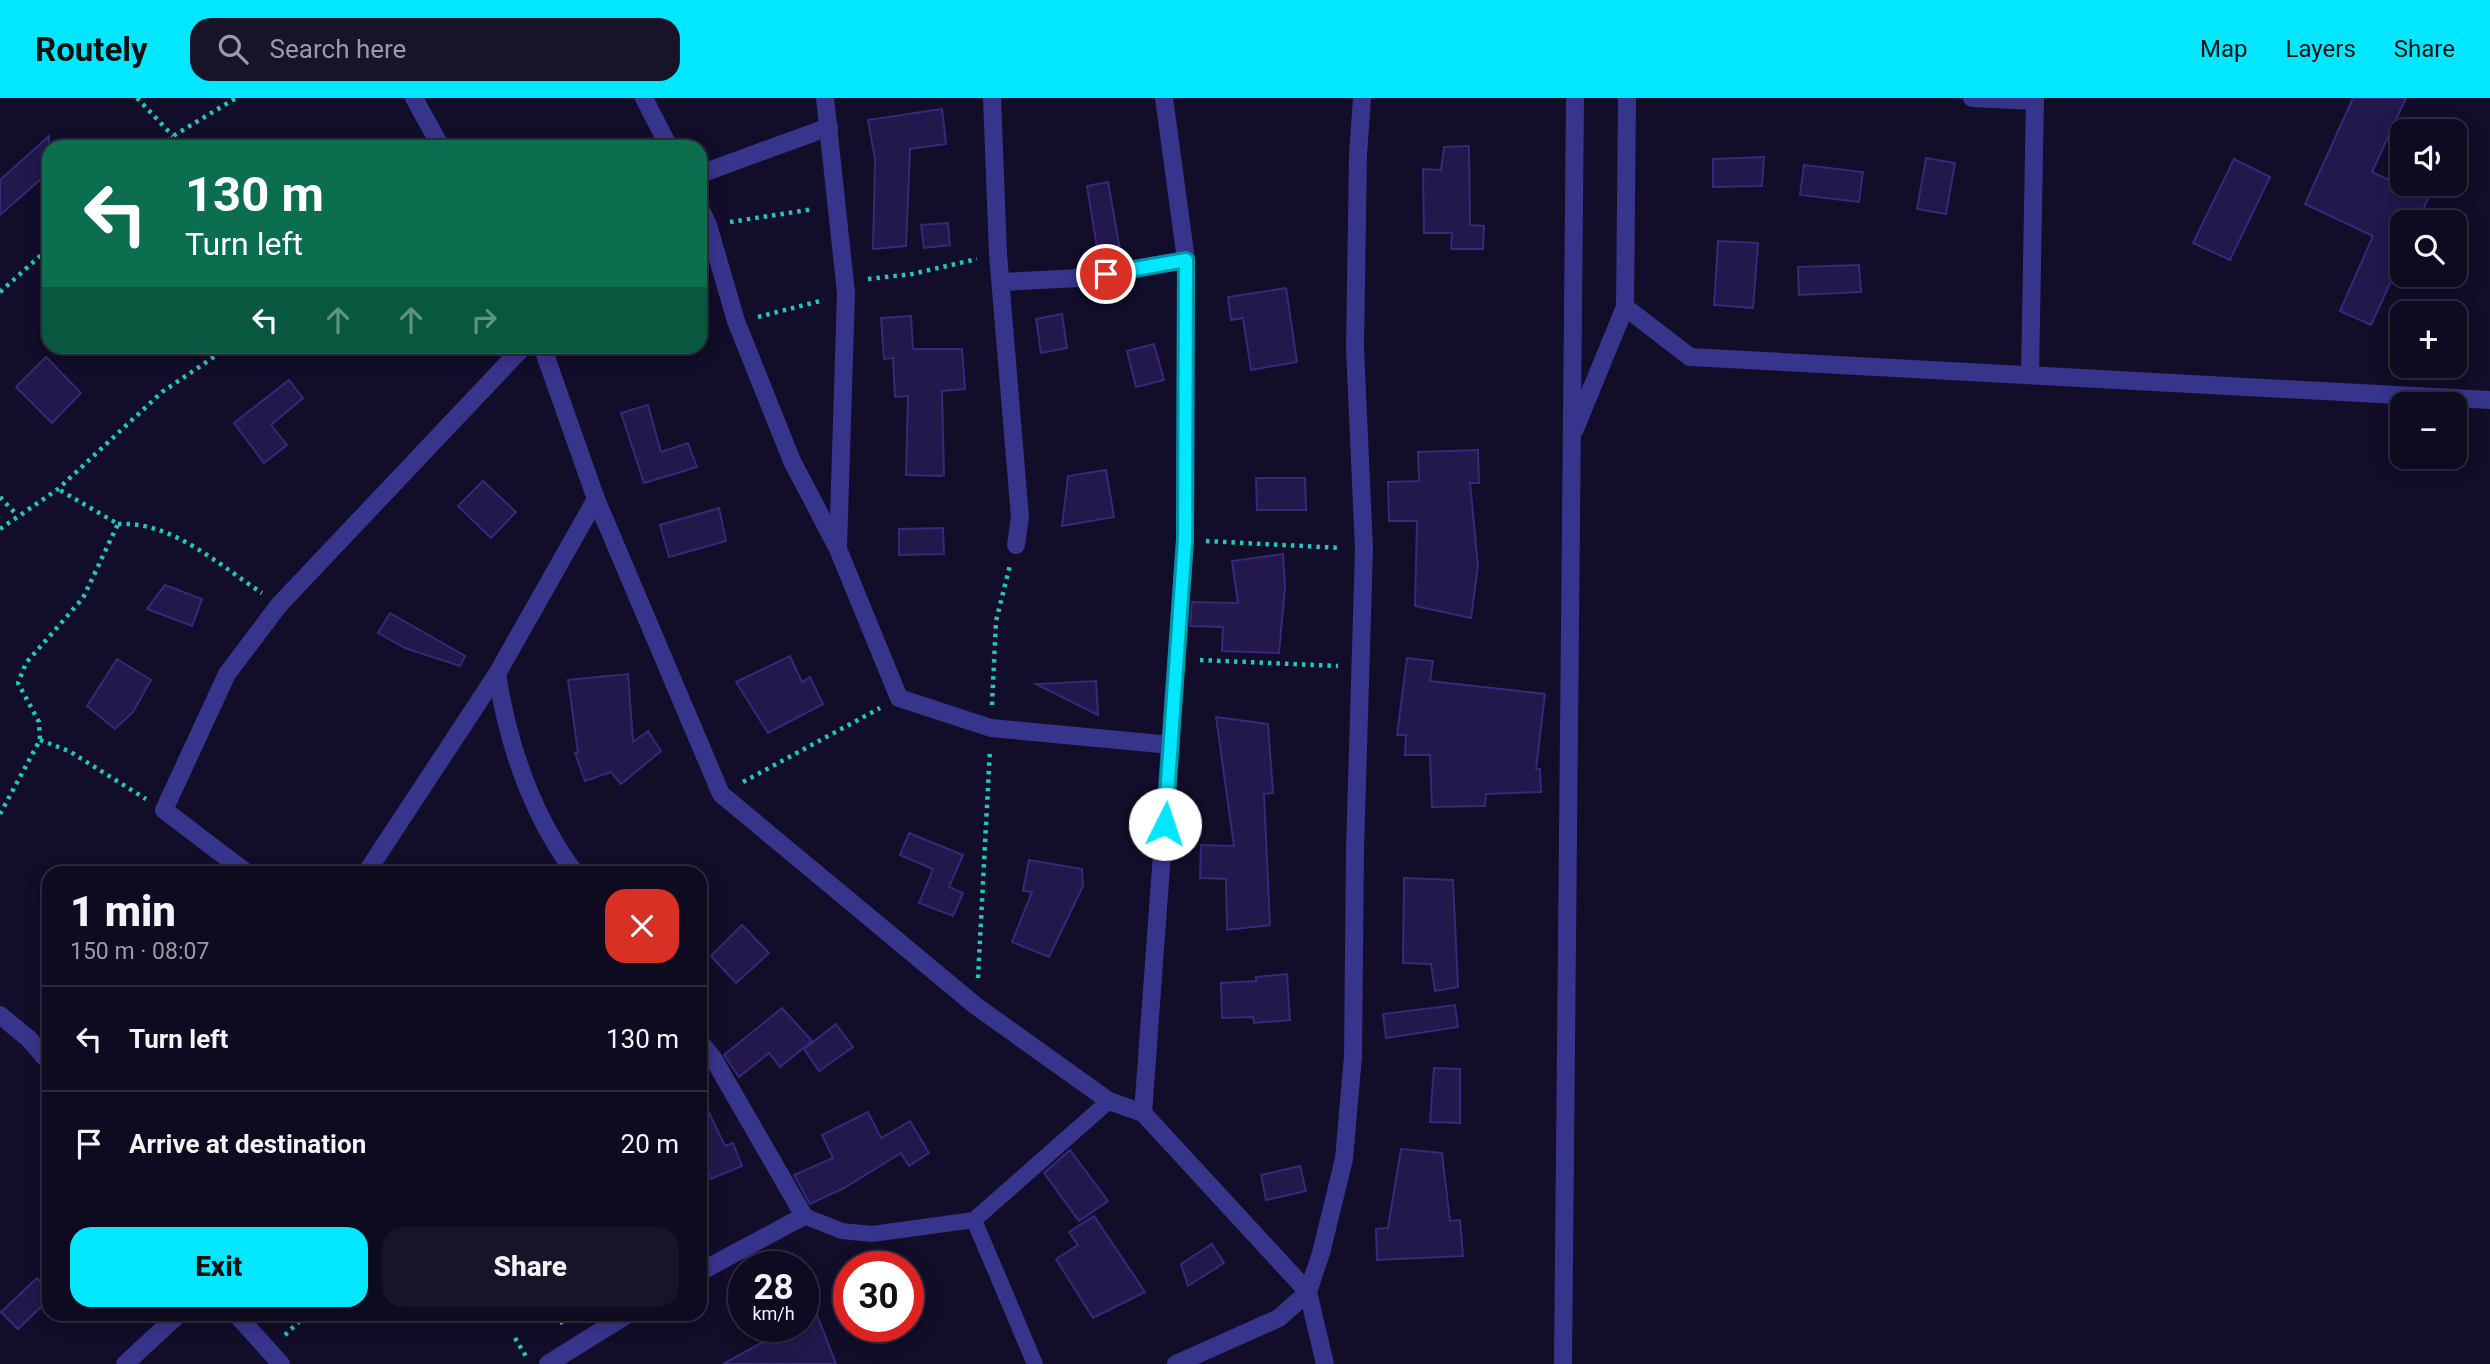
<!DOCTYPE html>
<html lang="en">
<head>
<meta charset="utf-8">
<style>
  body { margin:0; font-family:Roboto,sans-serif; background:#171328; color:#f1f3f6; height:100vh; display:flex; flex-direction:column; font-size:26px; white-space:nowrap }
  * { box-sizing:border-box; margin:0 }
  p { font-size:23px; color:#9b9aa4 }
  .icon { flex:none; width:38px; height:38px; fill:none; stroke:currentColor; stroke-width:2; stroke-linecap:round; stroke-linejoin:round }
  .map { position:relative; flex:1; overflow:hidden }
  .drawer { position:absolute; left:42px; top:768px; width:665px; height:455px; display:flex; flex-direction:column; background:#0e0a1f; border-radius:21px; box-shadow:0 4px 18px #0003,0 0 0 2px #2e2b3d }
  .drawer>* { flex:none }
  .top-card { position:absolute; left:42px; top:42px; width:665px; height:214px; border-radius:21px; box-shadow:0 4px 18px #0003,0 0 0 2px #2e2b3d; background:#0b6e4f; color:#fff; overflow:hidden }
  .controls { position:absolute; left:2390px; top:21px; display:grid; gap:14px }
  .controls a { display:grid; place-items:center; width:77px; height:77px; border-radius:14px; background:#0e0a1f; box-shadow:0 4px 18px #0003,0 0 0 2px #2e2b3d; font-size:35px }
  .speed { position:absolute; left:728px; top:1153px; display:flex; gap:14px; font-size:35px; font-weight:700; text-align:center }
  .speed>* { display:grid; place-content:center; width:91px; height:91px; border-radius:50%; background:#0e0a1f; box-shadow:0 4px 18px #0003,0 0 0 2px #2e2b3d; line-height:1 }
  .speed small { font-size:18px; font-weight:400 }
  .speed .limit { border:10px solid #d22; background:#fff; color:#111 }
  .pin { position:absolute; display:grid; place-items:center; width:60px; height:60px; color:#fff; margin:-30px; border:4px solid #fff; border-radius:50%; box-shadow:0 2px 7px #0007 }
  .me { position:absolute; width:77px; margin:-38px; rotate:4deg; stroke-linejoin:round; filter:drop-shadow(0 0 5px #0008) }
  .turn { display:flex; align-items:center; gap:24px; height:147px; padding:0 28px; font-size:32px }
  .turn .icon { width:91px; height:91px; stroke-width:2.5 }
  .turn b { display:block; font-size:49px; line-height:60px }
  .lanes { display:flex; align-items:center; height:66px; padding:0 28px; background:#0003; justify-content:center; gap:35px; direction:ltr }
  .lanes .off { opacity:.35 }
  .round { display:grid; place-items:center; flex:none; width:74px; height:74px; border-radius:21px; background:#171328 }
  .headline { display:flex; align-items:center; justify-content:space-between; height:119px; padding:0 28px }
  h1 { font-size:42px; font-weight:800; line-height:52px }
  .button { display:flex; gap:14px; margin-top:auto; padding:14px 28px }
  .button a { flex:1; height:80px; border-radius:21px; background:#01e7ff; color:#111; font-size:28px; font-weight:800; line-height:80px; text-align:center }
  .button a+a { background:#171328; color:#f1f3f6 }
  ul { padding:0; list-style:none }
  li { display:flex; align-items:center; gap:21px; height:105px; padding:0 28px; border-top:2px solid #2e2b3d }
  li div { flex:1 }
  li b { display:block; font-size:26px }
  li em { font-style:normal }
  header { display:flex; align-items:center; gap:42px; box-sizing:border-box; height:98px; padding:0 35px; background:#01e7ff; color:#111 }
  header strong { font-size:33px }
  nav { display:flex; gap:38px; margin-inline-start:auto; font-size:24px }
  .search { width:490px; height:63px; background:#171328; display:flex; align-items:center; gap:18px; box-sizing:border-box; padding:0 24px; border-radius:21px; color:#9b9aa4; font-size:26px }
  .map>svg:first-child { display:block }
  .building { fill:#22184c; stroke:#37287a; stroke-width:2 }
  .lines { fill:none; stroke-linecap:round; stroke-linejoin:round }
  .path { stroke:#24c5ba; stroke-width:4.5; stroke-dasharray:3.5 5; stroke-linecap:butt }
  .service { stroke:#37348c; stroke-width:16 }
  .minor { stroke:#37348c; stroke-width:18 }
  .route-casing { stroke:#0196a6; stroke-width:18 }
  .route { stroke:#01e7ff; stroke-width:12 }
</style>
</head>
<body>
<header>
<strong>Routely</strong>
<div class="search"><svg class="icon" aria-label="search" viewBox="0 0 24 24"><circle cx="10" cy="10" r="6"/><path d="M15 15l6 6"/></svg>Search here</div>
<nav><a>Map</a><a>Layers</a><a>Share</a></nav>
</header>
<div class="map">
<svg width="2490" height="1266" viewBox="0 0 2490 1266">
  <rect width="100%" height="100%" fill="#120d29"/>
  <!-- building -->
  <g class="building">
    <polygon points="2353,0 2406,0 2372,74 2428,100 2418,124 2403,124 2403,157 2371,227 2340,213 2373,138 2305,106"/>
    <polygon points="942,11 946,46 910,51 906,148 873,151 875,61 868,22"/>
    <polygon points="49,38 49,74 0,117 0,82"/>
    <polygon points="1469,48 1470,127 1484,128 1483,151 1451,151 1452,135 1424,135 1423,71 1441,72 1444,49"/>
    <polygon points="1764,59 1762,88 1713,89 1713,61"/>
    <polygon points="1926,60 1955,65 1946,116 1917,111"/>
    <polygon points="2234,61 2270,79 2230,162 2193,145"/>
    <polygon points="1804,67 1863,74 1859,104 1800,97"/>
    <polygon points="1108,84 1120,152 1098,156 1087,88"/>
    <polygon points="948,125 950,147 924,150 921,127"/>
    <polygon points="1718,143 1758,145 1753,210 1714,207"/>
    <polygon points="1859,167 1861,194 1799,197 1798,169"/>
    <polygon points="1286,190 1297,264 1251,272 1243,220 1231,222 1228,199"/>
    <polygon points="1062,216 1067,250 1041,255 1036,221"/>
    <polygon points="911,218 913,251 962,251 965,291 942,293 944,377 941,378 906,377 908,298 895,299 893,260 884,261 881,220"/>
    <polygon points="1154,246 1164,282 1136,289 1127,253"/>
    <polygon points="46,259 81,295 52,325 16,289"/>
    <polygon points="289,282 303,300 271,327 287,347 264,365 234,325"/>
    <polygon points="648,307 661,354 688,345 697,369 644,385 621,315"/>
    <polygon points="1478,352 1479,385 1470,385 1478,468 1471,520 1415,508 1417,423 1389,423 1388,384 1419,383 1418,354"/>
    <polygon points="1106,372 1114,419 1062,428 1068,378"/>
    <polygon points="1256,380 1305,380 1306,412 1257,412"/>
    <polygon points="483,383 516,414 491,440 458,408"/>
    <polygon points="719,410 726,443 669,459 660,427"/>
    <polygon points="943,430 944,456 899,457 899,431"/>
    <polygon points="1283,456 1285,489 1279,555 1222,553 1223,529 1190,528 1192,504 1238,505 1232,463"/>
    <polygon points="165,487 202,501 192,528 147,511"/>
    <polygon points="390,515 465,558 460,568 405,550 378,535"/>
    <polygon points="790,558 802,584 810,579 823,606 768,635 736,584"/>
    <polygon points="1407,560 1433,563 1430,583 1545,596 1536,671 1540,671 1541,694 1486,696 1485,708 1432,709 1430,657 1405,657 1406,637 1397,637"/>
    <polygon points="117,561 151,582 133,614 115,631 87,608"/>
    <polygon points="628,576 633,644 648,633 661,653 621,686 611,674 585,683 575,655 578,654 568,582"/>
    <polygon points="1096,583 1098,617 1036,586"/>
    <polygon points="1216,619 1268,626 1273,695 1264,696 1270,827 1227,832 1226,781 1200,780 1201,747 1234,748"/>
    <polygon points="909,735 963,757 949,789 963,795 953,818 919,805 933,771 900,757"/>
    <polygon points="1029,762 1082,771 1083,788 1049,859 1012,844 1032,794 1023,793"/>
    <polygon points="1404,780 1453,782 1458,889 1435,893 1431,866 1403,865"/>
    <polygon points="742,827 769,855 736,885 711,858"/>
    <polygon points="1287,876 1290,922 1254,925 1253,919 1222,920 1221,885 1256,883 1256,879"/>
    <polygon points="1455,907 1458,929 1386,940 1383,916"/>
    <polygon points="782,910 812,943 780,969 769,955 739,979 724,957"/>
    <polygon points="836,926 853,949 819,973 804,951"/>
    <polygon points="1434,970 1460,971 1460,1025 1430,1024"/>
    <polygon points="700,996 725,1048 733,1045 742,1068 711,1081 700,1056"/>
    <polygon points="868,1014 881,1040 910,1023 929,1055 909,1068 901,1055 844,1090 810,1106 794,1077 833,1060 822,1037"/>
    <polygon points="1401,1051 1442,1055 1450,1123 1460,1122 1463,1158 1377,1162 1376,1131 1388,1130"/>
    <polygon points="1070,1052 1108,1103 1079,1123 1044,1075"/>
    <polygon points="1300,1068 1306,1093 1266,1102 1261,1077"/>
    <polygon points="1094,1118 1145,1194 1093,1220 1056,1161 1078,1147 1069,1134"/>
    <polygon points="1212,1146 1224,1165 1188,1188 1181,1166"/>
    <polygon points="37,1180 49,1193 49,1201 18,1231 1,1214"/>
    <polygon points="817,1217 836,1266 723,1266 790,1229 803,1228 803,1223"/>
  </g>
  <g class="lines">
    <!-- path -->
    <g class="path">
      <polyline points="137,0 173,38"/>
      <polyline points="161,49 173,38 236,0"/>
      <polyline points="730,124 814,111"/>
      <polyline points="868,181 912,176 977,161"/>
      <polyline points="0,194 49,150"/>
      <polyline points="758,219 824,202"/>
      <polyline points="0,399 17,417"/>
      <path d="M118,426C172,423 219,467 262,495"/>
      <polyline points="0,431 58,391 162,294 230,248"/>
      <polyline points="1206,443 1341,450"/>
      <polyline points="1200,562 1338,568"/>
      <polyline points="992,607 996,523 1010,467"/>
      <polyline points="40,642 69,653 146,701"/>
      <polyline points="743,684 880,610"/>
      <polyline points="0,716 40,642 39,624 18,585 26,565 83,500 118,426 58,391"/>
      <polyline points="978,880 990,651"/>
      <polyline points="556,1216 565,1229"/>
      <polyline points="285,1237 307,1216"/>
      <polyline points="515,1240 527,1260"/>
    </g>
    <!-- service -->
    <g class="service">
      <polyline points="804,1118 842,1133 872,1136 974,1122 1109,1003"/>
      <polyline points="974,1122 1035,1266"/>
    </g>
    <!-- minor -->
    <g class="minor">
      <polyline points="414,0 441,49"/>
      <polyline points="644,0 669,49"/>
      <polyline points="825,0 846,195 838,450"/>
      <polyline points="992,0 998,156 1020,419 1016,447"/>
      <polyline points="1627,0 1625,209 1690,259 2490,302"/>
      <polyline points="1972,0 2035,3"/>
      <polyline points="700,76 829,29"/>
      <polyline points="700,110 708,127 736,223 792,363 838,451 899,600 991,630 1171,647"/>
      <polyline points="1002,184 1079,180 1186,162"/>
      <polyline points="542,248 596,401 721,696 976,908 1109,1003 1143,1015 1308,1194 1325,1266"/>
      <polyline points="2030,277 2035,0"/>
      <polyline points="1575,331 1625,209"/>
      <path d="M497,576C508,646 532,717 575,775"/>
      <polyline points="247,775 164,712 227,576 279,507 524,248"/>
      <polyline points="366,775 497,576 596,401"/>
      <polyline points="0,917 29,941 49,964"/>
      <polyline points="700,944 713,960 804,1118 700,1174"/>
      <polyline points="1143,1015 1185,442 1186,162 1164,0"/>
      <polyline points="236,1216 281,1266"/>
      <polyline points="125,1266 179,1216"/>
      <polyline points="548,1266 628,1216"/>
      <polyline points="1176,1266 1279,1220 1308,1194 1321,1155 1344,1061 1353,958 1355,751 1364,451 1355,250 1358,57 1362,0"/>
      <polyline points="1563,1266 1575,0"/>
    </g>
  </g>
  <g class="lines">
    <!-- route casing -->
    <g class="route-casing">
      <polyline id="route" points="1106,176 1186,162 1185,442 1165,726"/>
    </g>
    <!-- route -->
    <use href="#route" class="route"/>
  </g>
</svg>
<div class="controls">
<a><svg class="icon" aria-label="sound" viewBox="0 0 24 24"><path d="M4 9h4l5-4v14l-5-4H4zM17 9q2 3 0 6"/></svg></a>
<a><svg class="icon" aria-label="search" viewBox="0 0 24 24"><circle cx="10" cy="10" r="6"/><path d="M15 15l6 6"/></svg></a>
<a>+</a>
<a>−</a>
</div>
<div class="speed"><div>28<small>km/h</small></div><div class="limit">30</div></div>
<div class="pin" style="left:1106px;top:176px;background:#d93025"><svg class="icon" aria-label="arrive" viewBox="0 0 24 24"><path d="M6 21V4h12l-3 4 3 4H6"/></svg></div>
<svg class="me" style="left:1165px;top:726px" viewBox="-20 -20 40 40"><circle r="19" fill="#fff"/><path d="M0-13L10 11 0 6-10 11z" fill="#01e7ff"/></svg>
<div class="top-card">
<div class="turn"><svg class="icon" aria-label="left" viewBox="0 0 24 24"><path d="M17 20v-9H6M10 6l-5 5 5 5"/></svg><div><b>130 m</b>Turn left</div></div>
<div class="lanes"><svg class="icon" aria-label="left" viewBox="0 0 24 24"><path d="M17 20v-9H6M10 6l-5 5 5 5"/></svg><svg class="icon off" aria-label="ahead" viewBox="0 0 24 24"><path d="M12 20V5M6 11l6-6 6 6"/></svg><svg class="icon off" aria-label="ahead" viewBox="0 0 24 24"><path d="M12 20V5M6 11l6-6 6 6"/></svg><svg class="icon off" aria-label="right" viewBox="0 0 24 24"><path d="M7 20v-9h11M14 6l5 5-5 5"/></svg></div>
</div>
<section class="drawer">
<div class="headline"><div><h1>1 min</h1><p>150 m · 08:07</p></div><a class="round" style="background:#d93025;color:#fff"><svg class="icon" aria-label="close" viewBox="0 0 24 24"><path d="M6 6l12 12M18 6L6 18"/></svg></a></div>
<ul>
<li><svg class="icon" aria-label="left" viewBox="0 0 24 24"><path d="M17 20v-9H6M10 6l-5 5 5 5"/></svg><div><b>Turn left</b></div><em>130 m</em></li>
<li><svg class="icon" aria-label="arrive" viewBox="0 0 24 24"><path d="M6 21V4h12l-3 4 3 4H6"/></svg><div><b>Arrive at destination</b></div><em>20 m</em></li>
</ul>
<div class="button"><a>Exit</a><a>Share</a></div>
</section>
</div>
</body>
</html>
